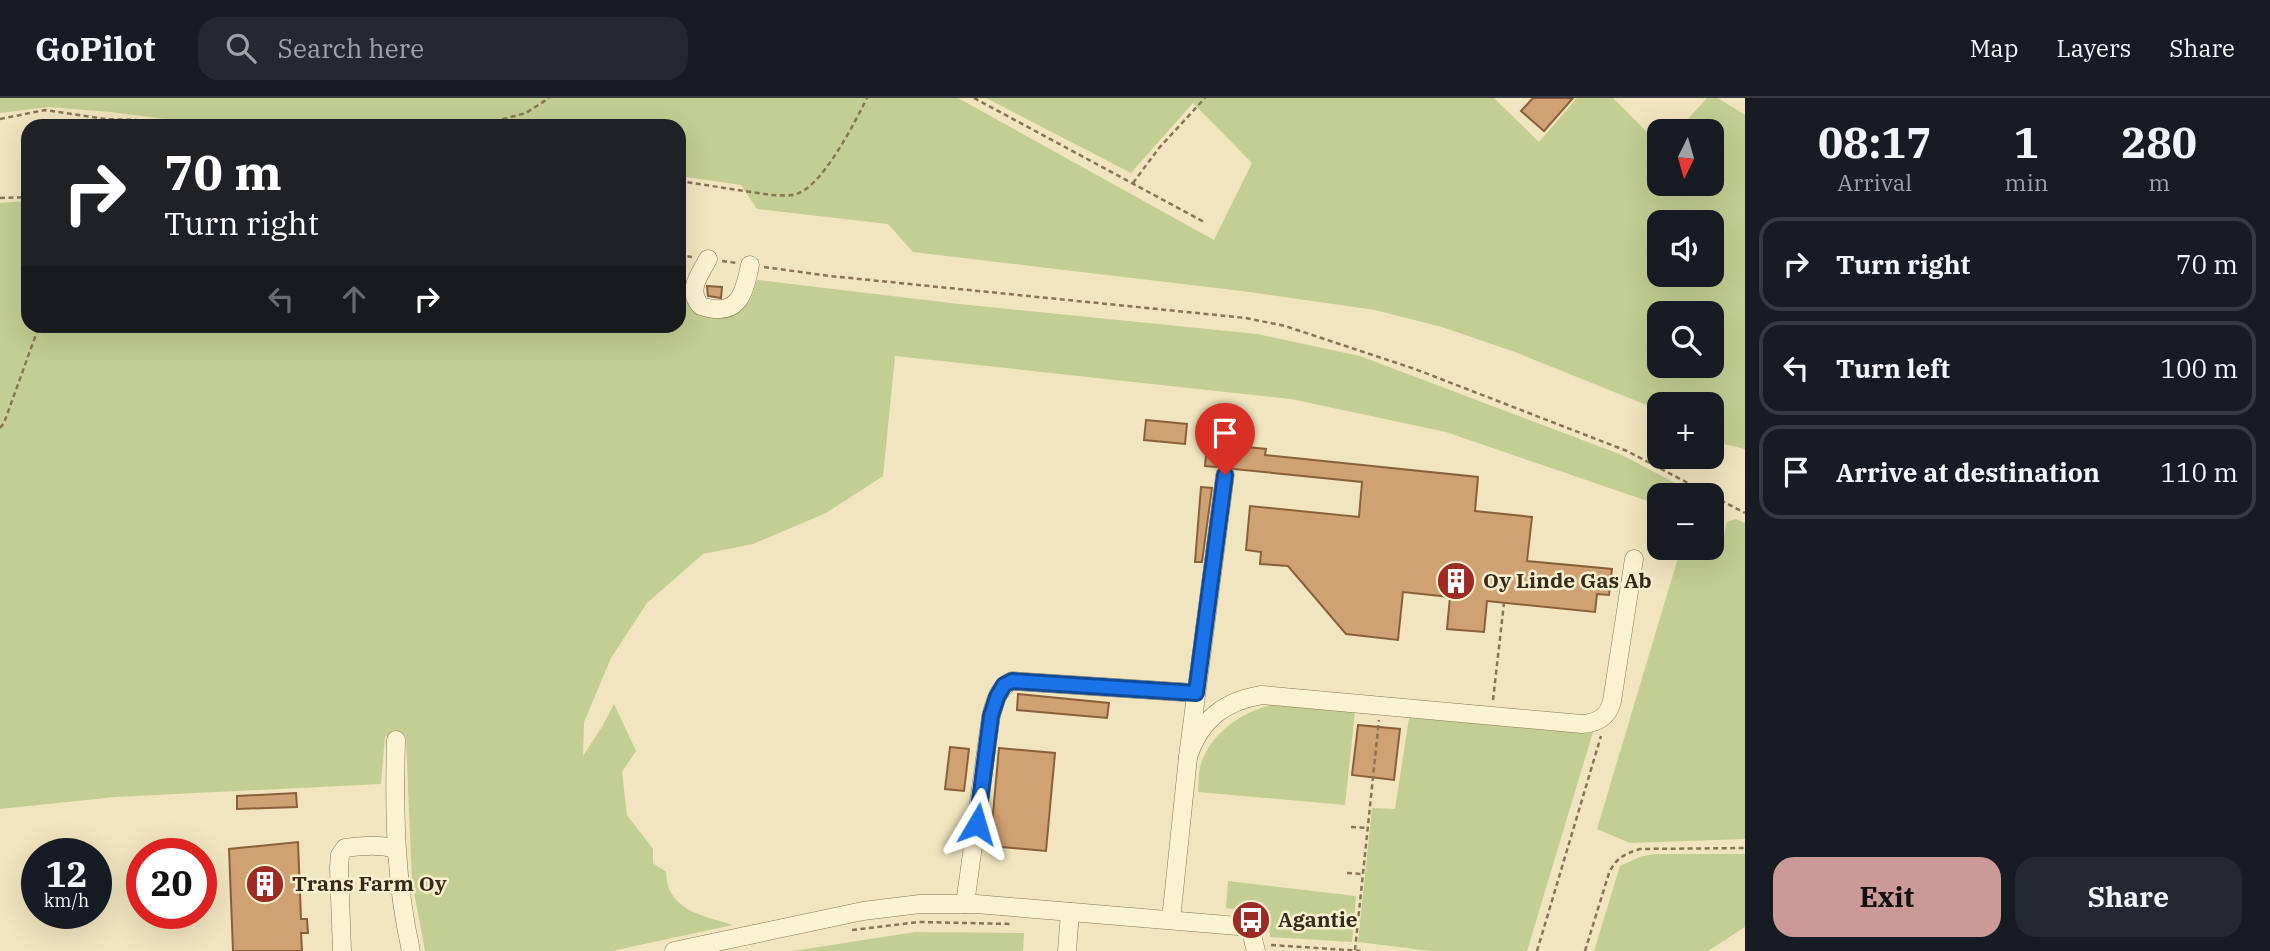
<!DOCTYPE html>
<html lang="en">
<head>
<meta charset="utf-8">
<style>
  body { margin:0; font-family:"IBM Plex Serif",serif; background:#242831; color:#f1f3f6; height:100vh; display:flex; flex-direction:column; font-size:26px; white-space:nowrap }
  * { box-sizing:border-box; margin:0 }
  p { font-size:23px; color:#9ea1a6 }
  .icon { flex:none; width:38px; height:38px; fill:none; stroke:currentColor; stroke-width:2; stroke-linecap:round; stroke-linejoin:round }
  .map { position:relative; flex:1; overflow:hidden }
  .panel { display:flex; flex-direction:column; background:#171b24; width:525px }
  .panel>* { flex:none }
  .top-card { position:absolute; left:21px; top:21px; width:665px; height:214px; border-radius:21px; box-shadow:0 7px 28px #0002; background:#202124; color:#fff; overflow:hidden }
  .needle { width:46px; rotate:185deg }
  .buttons { position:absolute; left:1647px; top:21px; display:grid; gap:14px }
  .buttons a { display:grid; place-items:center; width:77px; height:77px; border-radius:14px; background:#171b24; box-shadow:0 7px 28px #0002; font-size:35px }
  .speed { position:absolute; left:21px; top:740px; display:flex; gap:14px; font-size:35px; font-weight:700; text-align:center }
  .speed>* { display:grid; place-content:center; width:91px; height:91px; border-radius:50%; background:#171b24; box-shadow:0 7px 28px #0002; line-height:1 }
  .speed small { font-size:18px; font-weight:400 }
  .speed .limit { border:10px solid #d22; background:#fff; color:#111 }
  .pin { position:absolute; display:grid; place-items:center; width:60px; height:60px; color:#fff; margin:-72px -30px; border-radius:50% 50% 50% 0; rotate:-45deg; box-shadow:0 0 7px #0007 }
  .pin .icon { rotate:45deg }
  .me { position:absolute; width:77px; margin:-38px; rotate:7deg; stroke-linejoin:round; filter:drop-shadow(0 0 5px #0008) }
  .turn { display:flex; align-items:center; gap:24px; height:147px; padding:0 28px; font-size:32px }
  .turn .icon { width:91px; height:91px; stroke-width:2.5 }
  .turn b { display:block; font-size:49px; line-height:60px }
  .lanes { display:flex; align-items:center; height:66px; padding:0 28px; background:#0003; justify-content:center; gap:35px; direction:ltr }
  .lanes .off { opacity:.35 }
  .eta { display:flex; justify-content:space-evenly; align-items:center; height:119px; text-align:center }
  .eta b { font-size:42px; font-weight:700; line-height:49px }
  .cta { display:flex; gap:14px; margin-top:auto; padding:14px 28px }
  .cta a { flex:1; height:80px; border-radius:21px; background:#cb9997; color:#111; font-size:28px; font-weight:700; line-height:80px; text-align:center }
  .cta a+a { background:#242831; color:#f1f3f6 }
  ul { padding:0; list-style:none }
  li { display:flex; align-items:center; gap:21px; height:94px; margin:0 14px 10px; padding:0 14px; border:4px solid #363941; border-radius:21px }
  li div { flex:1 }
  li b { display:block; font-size:26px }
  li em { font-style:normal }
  header { display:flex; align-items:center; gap:42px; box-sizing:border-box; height:98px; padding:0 35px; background:#171b24; border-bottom:2px solid #363941 }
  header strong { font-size:33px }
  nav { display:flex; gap:38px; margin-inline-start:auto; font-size:24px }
  .search { width:490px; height:63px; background:#242831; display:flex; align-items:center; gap:18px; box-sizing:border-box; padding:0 24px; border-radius:21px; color:#9ea1a6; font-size:26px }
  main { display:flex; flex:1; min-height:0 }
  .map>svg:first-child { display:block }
  .green { fill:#c3ce92; fill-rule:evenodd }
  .building { fill:#d0a172; stroke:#8a603b; stroke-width:2 }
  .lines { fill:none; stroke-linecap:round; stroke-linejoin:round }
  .minor-casing { stroke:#897556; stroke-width:19 }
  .path { stroke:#897556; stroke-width:2.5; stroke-dasharray:5 3.5; stroke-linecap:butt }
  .minor { stroke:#fbf2d2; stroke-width:18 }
  .route-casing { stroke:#114b97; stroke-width:18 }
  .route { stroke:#1a73e8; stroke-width:12 }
  .labels { text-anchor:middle; stroke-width:5; stroke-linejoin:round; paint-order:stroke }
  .poi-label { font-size:21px; font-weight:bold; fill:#382b1b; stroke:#f7efce; text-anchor:start }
</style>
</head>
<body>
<header>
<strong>GoPilot</strong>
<div class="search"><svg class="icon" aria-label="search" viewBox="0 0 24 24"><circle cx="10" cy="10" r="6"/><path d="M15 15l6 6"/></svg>Search here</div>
<nav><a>Map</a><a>Layers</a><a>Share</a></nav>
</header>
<main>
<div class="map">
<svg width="1745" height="853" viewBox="0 0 1745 853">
  <rect width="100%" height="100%" fill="#f0e5be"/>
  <!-- green -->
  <g class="green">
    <path d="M0,0H958L1214,142L1252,65L1193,5L1131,75L986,0H1494L1539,44L1577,0H1613L1659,46V86H1712V33H1677L1707,0H1718L1745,17V351L1712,343V306H1659V312L1515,254L1442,229L1375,212L1242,193L913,154L888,126L757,111L741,87L679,78V28H220L110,14L48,9L0,15ZM1659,124H1712V177H1659ZM1659,215H1712V268H1659Z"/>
    <path d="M28,103V228H679V190C682,194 684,201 688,204C703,221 736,223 749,203C753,198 755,189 757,182L959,206L1257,236L1360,258L1622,357L1698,397H1659V407L1446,334L1291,301L895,258L883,378L826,415L753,446L703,456L647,505L611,560L584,624L583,658L603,627L614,606L636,653L622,674L627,717L653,751V765L666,774C667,813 702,817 733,827L612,853H425L412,783L406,642L385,638L381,686L115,699L0,711V105Z"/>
    <polygon points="1736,421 1745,425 1745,741 1630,745 1597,731 1681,450 1694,450 1697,454 1721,447 1727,424"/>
    <path d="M1275,606L1355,614L1345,707L1198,694C1199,685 1198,675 1201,666C1211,634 1243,613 1275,606Z"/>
    <polygon points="1409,620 1593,634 1527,853 1431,853 1358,844 1372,710 1395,711"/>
    <polygon points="1656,756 1745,756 1745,829 1708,853 1594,853 1620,768 1642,758"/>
    <polygon points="1228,783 1356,798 1352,844 1270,839 1269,817 1226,810"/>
    <polygon points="915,834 1024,835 1023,853 793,853"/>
  </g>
  <!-- building -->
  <g class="building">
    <polygon points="1533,0 1573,0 1544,33 1521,13"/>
    <polygon points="707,188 722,189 721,200 708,198"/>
    <polygon points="1146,322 1187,326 1185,346 1144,342"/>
    <polygon points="1207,345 1266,351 1265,357 1478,379 1475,413 1532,419 1527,463 1612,471 1609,497 1597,496 1595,514 1487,503 1484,534 1447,531 1450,499 1403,494 1398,542 1346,536 1288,468 1260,466 1261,454 1246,452 1250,408 1359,419 1362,384 1234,371 1226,366 1217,369 1205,368"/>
    <polygon points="1201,389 1212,390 1202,464 1195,464"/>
    <polygon points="1018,596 1109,605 1107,620 1017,612"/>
    <polygon points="1358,627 1400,631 1394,682 1352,677"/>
    <polygon points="950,649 969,651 964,693 945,691"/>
    <polygon points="999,650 1055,655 1046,753 990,748"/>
    <polygon points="296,695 297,709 237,711 237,698"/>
    <polygon points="298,744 301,821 307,821 308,835 301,835 302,853 233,853 229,751"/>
  </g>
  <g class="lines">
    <!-- minor casing -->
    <g class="minor-casing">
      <g id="minor">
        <path d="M708,161C700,176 686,193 701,208C738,220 744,197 750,167"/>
        <path d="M396,642C394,713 395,783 411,853"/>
        <path d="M1188,659C1200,622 1224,603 1262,597L1582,626C1598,625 1608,619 1612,603L1634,461"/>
        <path d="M965,806L991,618C995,604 998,590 1012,583L1196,595"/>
        <polyline points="1171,822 1188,659 1225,377"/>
        <path d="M342,853L339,770L340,757L345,750C363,748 378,746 396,751"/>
        <polyline points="674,853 863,813 920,806 976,806 1250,829 1256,853"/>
        <polyline points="1067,853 1070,814"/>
      </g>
    </g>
    <!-- path -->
    <g class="path">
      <polyline points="974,0 1206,125"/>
      <polyline points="0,21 45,12 105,21 136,22 183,28"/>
      <polyline points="487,28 496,23 526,15 549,0"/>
      <path d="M679,83L771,97C780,97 791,99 799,95C824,85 855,24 867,0"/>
      <polyline points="1133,85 1159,50 1205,0"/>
      <polyline points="0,100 28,99"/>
      <polyline points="679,157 692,159"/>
      <polyline points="722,163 737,165"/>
      <polyline points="764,169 830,178 1246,220 1285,228 1415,271 1627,353 1745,415"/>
      <polyline points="0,330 4,325 39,228"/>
      <polyline points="1493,602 1504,505"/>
      <polyline points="1351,729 1367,730"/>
      <polyline points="1347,775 1362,776"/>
      <polyline points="852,832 919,824 1013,826"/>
      <polyline points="1271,847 1362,853"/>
      <polyline points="1355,852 1379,622"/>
      <polyline points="1537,853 1601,638"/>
      <path d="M1585,853L1609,775C1616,760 1624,756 1640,751L1745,750"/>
    </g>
    <!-- minor -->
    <use href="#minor" class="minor"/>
  </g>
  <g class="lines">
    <!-- route casing -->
    <g class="route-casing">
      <polyline id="route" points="977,726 991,618 997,599 1004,587 1012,583 1196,595 1225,377"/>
    </g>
    <!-- route -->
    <use href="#route" class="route"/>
  </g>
  <!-- icons -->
  <defs>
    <g id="building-disc" transform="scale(2.0125)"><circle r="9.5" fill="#9c2b23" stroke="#f7efce"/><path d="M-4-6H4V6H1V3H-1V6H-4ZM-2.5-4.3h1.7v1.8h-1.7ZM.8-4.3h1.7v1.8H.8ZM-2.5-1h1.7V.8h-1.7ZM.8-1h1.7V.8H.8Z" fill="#fff"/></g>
    <g id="bus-disc" transform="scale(2.0125)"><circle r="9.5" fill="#9c2b23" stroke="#f7efce"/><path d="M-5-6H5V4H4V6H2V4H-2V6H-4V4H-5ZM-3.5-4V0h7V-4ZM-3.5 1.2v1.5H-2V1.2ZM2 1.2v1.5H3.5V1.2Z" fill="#fff"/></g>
  </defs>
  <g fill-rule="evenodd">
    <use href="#building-disc" x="1456" y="483"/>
    <use href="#building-disc" x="265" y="786"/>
    <use href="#bus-disc" x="1251" y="822"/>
  </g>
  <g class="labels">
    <!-- poi labels -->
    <g class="poi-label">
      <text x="1483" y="490">Oy Linde Gas Ab</text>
      <text x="292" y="793">Trans Farm Oy</text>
      <text x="1278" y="829">Agantie</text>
    </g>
  </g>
</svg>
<div class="buttons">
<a><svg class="needle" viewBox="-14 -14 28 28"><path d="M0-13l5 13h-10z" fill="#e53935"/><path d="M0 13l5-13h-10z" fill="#9ea1a6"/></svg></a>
<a><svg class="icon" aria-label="sound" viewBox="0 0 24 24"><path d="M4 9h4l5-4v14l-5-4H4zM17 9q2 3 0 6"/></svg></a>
<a><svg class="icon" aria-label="search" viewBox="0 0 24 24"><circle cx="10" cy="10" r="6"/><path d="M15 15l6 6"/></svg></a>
<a>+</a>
<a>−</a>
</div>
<div class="speed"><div>12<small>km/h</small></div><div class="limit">20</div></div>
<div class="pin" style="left:1225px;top:377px;background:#d93025"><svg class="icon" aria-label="arrive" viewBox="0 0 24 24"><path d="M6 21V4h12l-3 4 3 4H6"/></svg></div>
<svg class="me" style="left:977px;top:726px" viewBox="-20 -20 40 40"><path d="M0-17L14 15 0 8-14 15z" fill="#1a73e8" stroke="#fff" stroke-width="4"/></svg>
<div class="top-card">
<div class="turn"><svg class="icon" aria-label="right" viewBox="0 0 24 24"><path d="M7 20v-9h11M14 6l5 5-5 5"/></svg><div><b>70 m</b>Turn right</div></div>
<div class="lanes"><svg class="icon off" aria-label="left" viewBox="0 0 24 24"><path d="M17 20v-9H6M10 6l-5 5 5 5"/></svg><svg class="icon off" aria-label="ahead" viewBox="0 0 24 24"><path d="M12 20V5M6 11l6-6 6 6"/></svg><svg class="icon" aria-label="right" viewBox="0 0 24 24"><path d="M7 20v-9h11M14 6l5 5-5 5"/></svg></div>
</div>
</div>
<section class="panel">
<div class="eta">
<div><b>08:17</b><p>Arrival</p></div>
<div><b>1</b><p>min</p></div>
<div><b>280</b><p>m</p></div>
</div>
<ul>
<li><svg class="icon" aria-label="right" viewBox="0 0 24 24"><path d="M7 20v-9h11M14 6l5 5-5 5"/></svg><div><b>Turn right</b></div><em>70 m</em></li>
<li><svg class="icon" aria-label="left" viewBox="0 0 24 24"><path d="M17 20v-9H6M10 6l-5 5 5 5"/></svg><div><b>Turn left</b></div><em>100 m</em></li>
<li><svg class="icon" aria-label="arrive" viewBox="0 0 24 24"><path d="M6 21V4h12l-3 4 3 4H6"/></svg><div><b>Arrive at destination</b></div><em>110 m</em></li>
</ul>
<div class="cta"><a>Exit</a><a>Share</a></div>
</section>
</main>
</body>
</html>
